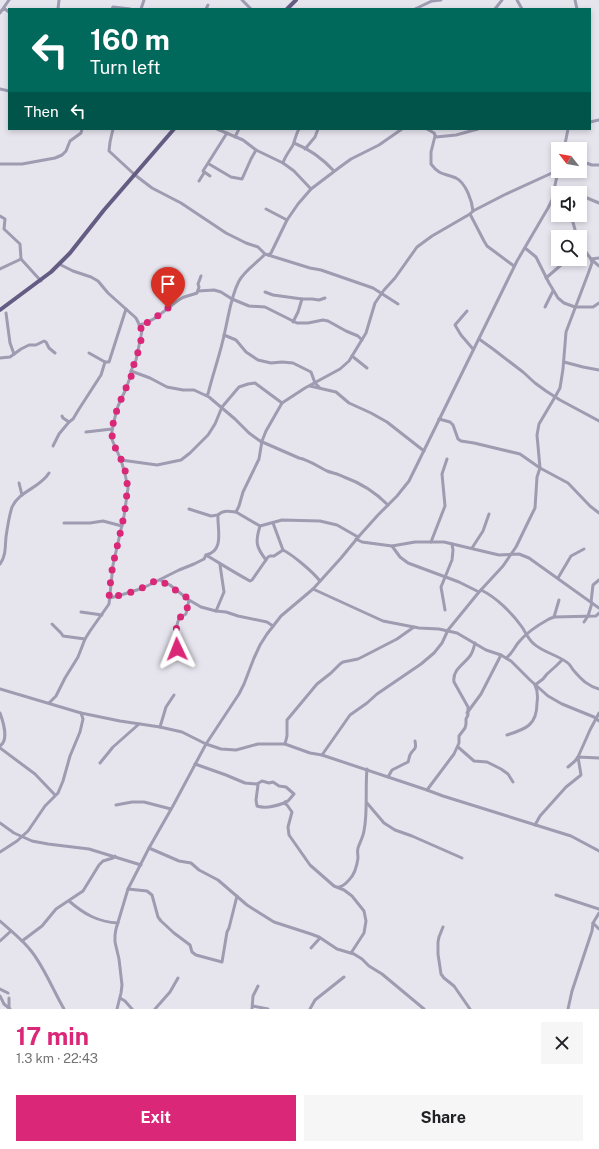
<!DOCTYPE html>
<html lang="en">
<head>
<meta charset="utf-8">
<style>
  body { margin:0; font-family:"Public Sans",sans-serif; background:#f6f6f6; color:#202124; height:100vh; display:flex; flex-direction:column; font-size:15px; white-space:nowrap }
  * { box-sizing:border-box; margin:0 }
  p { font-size:13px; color:#757577 }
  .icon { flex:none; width:22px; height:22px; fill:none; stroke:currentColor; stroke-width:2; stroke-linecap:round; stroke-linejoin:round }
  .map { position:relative; height:1009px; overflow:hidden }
  .drawer { display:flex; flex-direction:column; background:#fff; flex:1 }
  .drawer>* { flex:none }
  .top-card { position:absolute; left:8px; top:8px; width:583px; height:122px; border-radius:0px; box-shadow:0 2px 6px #0003; background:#00695c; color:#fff; overflow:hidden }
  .needle { width:26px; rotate:301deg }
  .fabs { position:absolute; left:551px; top:142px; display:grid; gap:8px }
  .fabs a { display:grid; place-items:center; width:36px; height:36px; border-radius:0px; background:#fff; box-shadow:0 2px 6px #0003; font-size:20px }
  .pin { position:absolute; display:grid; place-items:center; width:34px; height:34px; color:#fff; margin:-41px -17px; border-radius:50% 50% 50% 0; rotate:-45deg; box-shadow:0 0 4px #0007 }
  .pin .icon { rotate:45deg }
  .me { position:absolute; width:44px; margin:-22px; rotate:358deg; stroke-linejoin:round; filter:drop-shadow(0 0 3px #0008) }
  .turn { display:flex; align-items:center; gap:14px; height:84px; padding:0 16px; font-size:18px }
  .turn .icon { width:52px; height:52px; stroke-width:2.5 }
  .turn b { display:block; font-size:28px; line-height:34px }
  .then { display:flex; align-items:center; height:38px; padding:0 16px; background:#0003; gap:8px; font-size:15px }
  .round { display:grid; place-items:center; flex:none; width:42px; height:42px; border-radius:0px; background:#f6f6f6 }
  .headline { display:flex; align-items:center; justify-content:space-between; height:68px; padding:0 16px }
  h1 { font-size:24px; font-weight:700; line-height:30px; color:#db2777 }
  .button { display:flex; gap:8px; margin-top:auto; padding:8px 16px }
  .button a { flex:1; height:46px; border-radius:0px; background:#db2777; color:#fff; font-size:16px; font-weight:700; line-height:46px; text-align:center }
  .button a+a { background:#f6f6f6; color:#202124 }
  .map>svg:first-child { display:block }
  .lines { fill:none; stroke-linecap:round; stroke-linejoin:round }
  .minor { stroke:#9f9bb1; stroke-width:3 }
  .major { stroke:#655c83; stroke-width:4 }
  .route { stroke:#db2777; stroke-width:7; stroke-dasharray:0 12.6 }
</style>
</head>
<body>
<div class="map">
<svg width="599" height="1009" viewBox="0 0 599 1009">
  <rect width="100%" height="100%" fill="#e6e5ee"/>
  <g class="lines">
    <!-- minor -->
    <g class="minor">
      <polyline points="242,0 251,9"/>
      <polyline points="517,0 522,9"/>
      <polyline points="575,0 577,9"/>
      <polyline points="58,9 59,0"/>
      <polyline points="112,9 113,7 130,9"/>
      <polyline points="141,9 144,0"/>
      <polyline points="206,9 208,5"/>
      <polyline points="415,9 432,1 441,0"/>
      <polyline points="495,9 502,0"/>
      <polyline points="2,10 9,0"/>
      <polyline points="0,13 2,10 5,9 9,12"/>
      <polyline points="0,89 9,91"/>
      <polyline points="590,122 599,120"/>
      <polyline points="113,129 110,142 109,151 135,175 152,188 181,203 226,233 246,243 258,247 265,254 310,268 321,270 373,288 398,304"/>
      <polyline points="217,129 243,140 256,150 283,163 294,171 311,189"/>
      <polyline points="427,129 434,133 436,137 456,135 478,129"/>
      <path d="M435,136L431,152V164C440,176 444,173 456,178C466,183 472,201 473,211"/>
      <polyline points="235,137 239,129"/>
      <path d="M294,143C309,149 323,159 334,171"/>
      <polyline points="305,149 315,137 318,129"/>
      <polyline points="564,149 568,129"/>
      <polyline points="580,161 592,165 599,165"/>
      <path d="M283,163C285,156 289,152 293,145C295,140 296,134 299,129"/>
      <polyline points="0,164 22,164 55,158 62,155 66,151 70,141 81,133 82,129"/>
      <polyline points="209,164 231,177 242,179 251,159 256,150"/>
      <polyline points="210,176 203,171 227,133"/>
      <polyline points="199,181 204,173"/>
      <polyline points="560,189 574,193"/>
      <polyline points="580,195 599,203"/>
      <polyline points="266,209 287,220"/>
      <polyline points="470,214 484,241 487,246 514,266"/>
      <polyline points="571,215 577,237"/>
      <polyline points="0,216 5,219 4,229 20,244 21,259 41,281"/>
      <polyline points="580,244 591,259 599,266"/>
      <polyline points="525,248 536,257 549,283 558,298 564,303 575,307 593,307 599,303"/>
      <polyline points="580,254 583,249"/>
      <polyline points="268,255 271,253 287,220 298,204 311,189 340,167 351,159 379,145 402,129"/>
      <polyline points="0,269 21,259"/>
      <polyline points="546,278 568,259"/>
      <polyline points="198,291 214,290 221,292 232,299 249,306 265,307 297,323 308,323 323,320 328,321 346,331 358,336 362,340"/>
      <polyline points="265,292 273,295 302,299 312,299 319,300 325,298"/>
      <polyline points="545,307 553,291"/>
      <polyline points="467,311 455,325 461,335 473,349"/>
      <polyline points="6,313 10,343 14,354"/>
      <polyline points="293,322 298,312 302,299"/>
      <path d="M139,325C155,322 167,307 182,298C186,296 192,295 197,293L199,287L198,284L201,276"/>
      <polyline points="224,335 236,340 246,352 258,360 271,363 282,362 293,363 311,372 315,383 319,387"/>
      <polyline points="479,339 493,349 523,372 535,383 546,391 560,400 599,421"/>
      <polyline points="89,353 105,362 109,362 126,309"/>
      <polyline points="352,356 367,368"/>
      <polyline points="0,358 10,357 21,349 29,345 36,345 44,341 46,342 49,348 55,353"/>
      <polyline points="564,362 583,367 599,370"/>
      <path d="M131,371L150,378L167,387L183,390H194L209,397L235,419L249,433L260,441L299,458C309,460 317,466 327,471C332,473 339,474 344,477C361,483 375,492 388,505"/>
      <polyline points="310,386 336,392 349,403 371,413 387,422 424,451"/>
      <path d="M206,395L208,394C213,373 221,352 225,331C229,314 231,296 239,281C245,270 257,263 265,254"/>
      <polyline points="62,416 63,418 69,422 73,419 79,409 101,375 105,362"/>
      <polyline points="439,419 450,422 453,425 458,439 461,441 474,443 520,454 540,468 568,483 590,506 599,513"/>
      <polyline points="86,432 112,429"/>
      <polyline points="53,446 59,434 69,422"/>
      <polyline points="121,460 157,465 181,460 190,453 208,435 215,424 222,407 239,387 248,384 255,383 282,403"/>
      <polyline points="19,483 22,495"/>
      <polyline points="189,509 211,516 218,515"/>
      <polyline points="64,523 90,523 103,521 122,526"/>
      <polyline points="273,523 283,550"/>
      <path d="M260,526C255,542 256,547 266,560"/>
      <polyline points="358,537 337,525 320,521 282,520 260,526 236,512 239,506 243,492 259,459 262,441 266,431 282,403 305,388 340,369 349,361 366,333 375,303 384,290 395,278 417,247 432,236 470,214 473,211 504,195 552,173 558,172"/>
      <polyline points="356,539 362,542 392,546 415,542 444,542 499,555 519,554 529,558 599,608"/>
      <polyline points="431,542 445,506 442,474 447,459"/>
      <polyline points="392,546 400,557 408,563 459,582 479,592"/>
      <polyline points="472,548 483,531 489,514"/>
      <path d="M206,555C221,564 235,573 250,581L252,580L268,557L270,556H274L283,550C293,555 313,572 320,581"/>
      <path d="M0,564C6,556 5,547 6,537C7,530 10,513 12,507C19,491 40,488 49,473"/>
      <polyline points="558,578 571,556 584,549"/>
      <polyline points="160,580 170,585 189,600 201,607 216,611 226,612 238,616 267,622 273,626"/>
      <polyline points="313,589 383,621 419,628 439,629 457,633 486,650 501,655 511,661 530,680 548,696 562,704 594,717 599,721"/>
      <path d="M481,590C496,597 512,613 522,627C526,633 528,639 534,644C544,653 559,655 569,664C571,666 572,669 575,672C582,680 588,686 599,689"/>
      <path d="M109,598L118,596L143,588L179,570L194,564L204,559L206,555C225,551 217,528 218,515C223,510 229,511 236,512"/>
      <polyline points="591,602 593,585 599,580"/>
      <polyline points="445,610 441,587 452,560 453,550 452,544"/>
      <polyline points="216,611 224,592 220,565"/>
      <polyline points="81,612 102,615"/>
      <polyline points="554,617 559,600"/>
      <polyline points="584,622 588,616 592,603"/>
      <polyline points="52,624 61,633 63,636 85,639"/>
      <path d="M177,649C176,638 175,628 179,618L186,614L189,600"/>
      <path d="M506,658C512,654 514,648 518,643C526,633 538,625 549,619L554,617L596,616L599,613"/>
      <polyline points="0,689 81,713 120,721 160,727 182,732 206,744 221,749 236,750 258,744 285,744 310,753 322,755 427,790 443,796 571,836 599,851"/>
      <polyline points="49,703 56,696 65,678 78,657 85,639 90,631 109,604 113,565 124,516 128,488 125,474 121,460 113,442 111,436 115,417 118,406 125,391 131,375 131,371 136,360 141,336 142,330 136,318 108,293 98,281 91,277 73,271 59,264"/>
      <path d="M0,713C3,721 9,740 0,746"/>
      <polyline points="467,713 481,694 501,655"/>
      <polyline points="160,727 166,707 174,695"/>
      <path d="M507,735C526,729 537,725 537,703C538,696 538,691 535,685L543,679L547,674L556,666L562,660"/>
      <polyline points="285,744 287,736 287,720 317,684 331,673 340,664 343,662 358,659 364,656 397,639 414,627"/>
      <polyline points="458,747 474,761 487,762 501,769 508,774 513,782"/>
      <polyline points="0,748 35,774 55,795"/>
      <polyline points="322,755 350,715 367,703 377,694 421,664 434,653 442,643 448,630 479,592 503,566 516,547 532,514 535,508 537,477 540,468 537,435 539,424 555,397 560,388 563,369 566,332 588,274 592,263 591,259 599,258"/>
      <polyline points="100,763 113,747 139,724"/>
      <polyline points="195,764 226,775 245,783 257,784 262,781 269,783 273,782 279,786 286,787 294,794 288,801 285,802"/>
      <polyline points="568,767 575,761 578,757 590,730 599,713"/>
      <path d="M388,777L392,770L408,762C409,760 409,757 410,755C413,748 417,751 415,741"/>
      <path d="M257,784L258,785L256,800L257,806C265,809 276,806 284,803L287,805L292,812L288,827L289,835L310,865L334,886L344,890L352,896L364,911L366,921L364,933L351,953"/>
      <path d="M427,790L454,754L459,743V736L465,728L466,724V719L468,715V707L454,682C452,670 464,664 470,656C473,652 474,647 475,643"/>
      <polyline points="367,803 384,823 395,830 412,836 462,858"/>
      <polyline points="116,805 132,802 144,802 171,809"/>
      <polyline points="0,823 14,833 32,841 48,844 89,849 141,865"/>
      <polyline points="535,825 540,816 566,787 581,775 578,757 599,758"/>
      <polyline points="149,848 179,861 191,863 199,870 218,880 247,905 274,922 311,934 319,937 337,949 354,954 362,959 369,966 382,974 424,1009"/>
      <polyline points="0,852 17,841 28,831 45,806 58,793 63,781 70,756 80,732 83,719 81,713"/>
      <path d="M339,887C344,886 346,883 349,880C355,874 357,866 358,858C358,855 357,851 358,848C360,842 363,837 364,831C368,811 365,790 367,769"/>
      <polyline points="128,889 147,891 152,895 158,917 161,921 174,933 190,945 192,952 196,955 222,962 227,932 229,928 237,896"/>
      <polyline points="556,895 599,909"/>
      <path d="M69,901C84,914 98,922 118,923"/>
      <path d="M0,921C11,931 23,940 32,952C45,969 53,990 64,1009"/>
      <polyline points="593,923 599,929"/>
      <polyline points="443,927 439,937 438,942 438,954 441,974 444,978 454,986 470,1009"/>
      <polyline points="0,941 11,931"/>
      <polyline points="22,941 42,926 56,909 83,891 99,865 103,861 113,858 115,856"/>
      <polyline points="311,948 320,938"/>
      <polyline points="0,989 8,993"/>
      <polyline points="0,996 4,1004 10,1009"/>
      <polyline points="120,998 125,1001 132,1009"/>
      <polyline points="253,1006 268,1009"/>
      <polyline points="9,1008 9,998"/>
      <polyline points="117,1009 121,993 122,985 119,959 115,942 115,935 116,929 128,889 149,848 174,804 206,744 239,694 244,684 254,658 260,645 267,634 281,616 313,589 341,558 360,535 378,515 397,496 409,481 517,261 548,208 552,200 558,171"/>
      <polyline points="155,1009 170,992 178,978"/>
      <polyline points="252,1009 253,996 258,986"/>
      <polyline points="310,1009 315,1000 344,977"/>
      <polyline points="568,1009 572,991 592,931 593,923 599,913"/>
    </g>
    <!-- major -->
    <g class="major">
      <polyline points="287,9 296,0"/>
      <polyline points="0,310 51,272 70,253 104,210 174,129"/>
    </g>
  </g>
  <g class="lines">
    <!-- route -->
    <path class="route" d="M168,308C158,315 151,323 139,325L142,330V336L136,360L131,371L132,374C125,392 108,422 113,441C114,447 118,452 120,457C125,467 128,480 127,490C126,515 118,540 113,565C111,575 110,587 109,598L136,591L155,581L160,580L189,599L186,614L179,618C175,628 176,638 177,649"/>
  </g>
</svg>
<div class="fabs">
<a><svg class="needle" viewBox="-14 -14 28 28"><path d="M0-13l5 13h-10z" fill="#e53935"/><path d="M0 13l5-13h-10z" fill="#757577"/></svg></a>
<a><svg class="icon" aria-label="sound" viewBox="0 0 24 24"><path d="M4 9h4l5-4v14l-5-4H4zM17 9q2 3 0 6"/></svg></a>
<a><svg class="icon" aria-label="search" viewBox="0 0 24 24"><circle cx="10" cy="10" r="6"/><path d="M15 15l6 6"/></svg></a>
</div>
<div class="pin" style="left:168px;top:308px;background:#d93025"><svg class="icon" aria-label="arrive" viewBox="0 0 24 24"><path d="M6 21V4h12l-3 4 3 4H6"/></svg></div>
<svg class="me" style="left:177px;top:649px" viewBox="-20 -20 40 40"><path d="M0-17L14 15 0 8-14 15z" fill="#db2777" stroke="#fff" stroke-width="4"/></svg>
<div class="top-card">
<div class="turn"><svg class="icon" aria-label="left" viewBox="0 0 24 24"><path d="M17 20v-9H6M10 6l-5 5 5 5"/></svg><div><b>160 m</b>Turn left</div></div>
<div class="then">Then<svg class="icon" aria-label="left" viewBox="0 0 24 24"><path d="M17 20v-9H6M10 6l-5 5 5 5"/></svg></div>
</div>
</div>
<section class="drawer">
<div class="headline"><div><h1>17 min</h1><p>1.3 km · 22:43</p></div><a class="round"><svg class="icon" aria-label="close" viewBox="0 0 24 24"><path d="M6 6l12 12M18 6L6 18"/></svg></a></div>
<div class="button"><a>Exit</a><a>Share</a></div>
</section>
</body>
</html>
